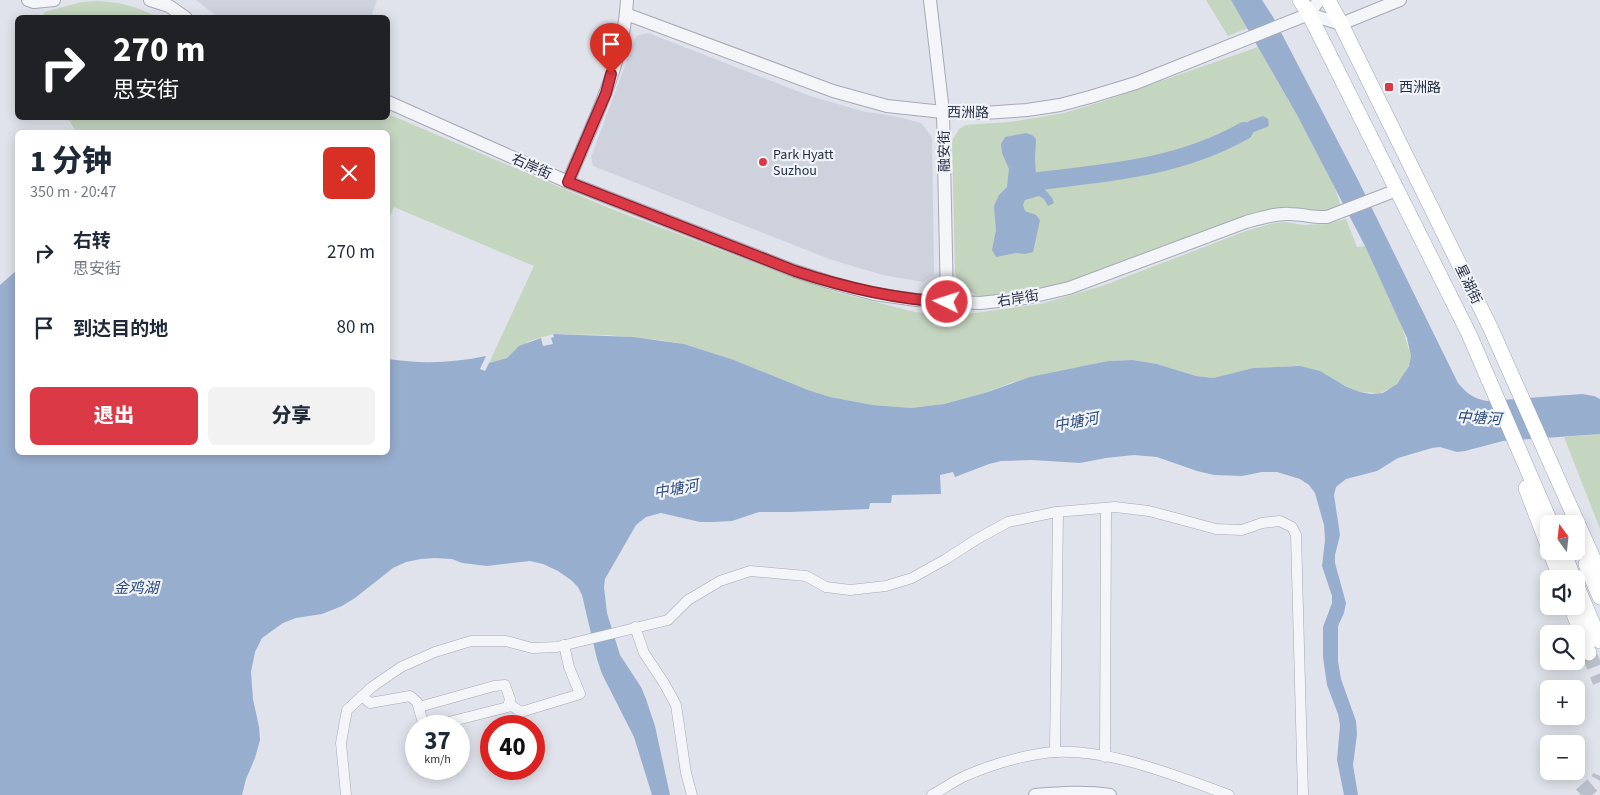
<!DOCTYPE html>
<html lang="zh">
<head>
<meta charset="utf-8">
<style>
  body { margin:0; font-family:"Source Sans 3","Noto Sans SC",sans-serif; background:#f2f2f3; color:#1f2937; height:100vh; display:flex; flex-direction:column; font-size:19px; white-space:nowrap }
  * { box-sizing:border-box; margin:0 }
  p { font-size:16px; color:#747a83 }
  .icon { flex:none; width:28px; height:28px; fill:none; stroke:currentColor; stroke-width:2; stroke-linecap:round; stroke-linejoin:round }
  .map { position:relative; flex:1; overflow:hidden }
  .panel { position:absolute; left:15px; top:130px; width:375px; height:325px; display:flex; flex-direction:column; background:#fff; border-radius:8px; box-shadow:0 2px 12px #0003 }
  .panel>* { flex:none }
  .banner { position:absolute; left:15px; top:15px; width:375px; height:105px; border-radius:8px; box-shadow:0 2px 12px #0003; background:#202124; color:#fff; overflow:hidden }
  .needle { width:32px; rotate:345deg }
  .buttons { position:absolute; left:1540px; top:515px; display:grid; gap:10px }
  .buttons a { display:grid; place-items:center; width:45px; height:45px; border-radius:8px; background:#fff; box-shadow:0 2px 12px #0003; font-size:25px }
  .speed { position:absolute; left:405px; top:715px; display:flex; gap:10px; font-size:25px; font-weight:700; text-align:center }
  .speed>* { display:grid; place-content:center; width:65px; height:65px; border-radius:50%; background:#fff; box-shadow:0 2px 12px #0003; line-height:1 }
  .speed small { font-size:12px; font-weight:400 }
  .speed .limit { border:8px solid #d22; background:#fff; color:#111 }
  .pin { position:absolute; display:grid; place-items:center; width:42px; height:42px; color:#fff; margin:-51px -21px; border-radius:50% 50% 50% 0; rotate:-45deg; box-shadow:0 0 5px #0007 }
  .pin .icon { rotate:45deg }
  .me { position:absolute; width:55px; margin:-28px; rotate:274deg; stroke-linejoin:round; filter:drop-shadow(0 0 4px #0008) }
  .turn { display:flex; align-items:center; gap:18px; height:105px; padding:0 15px; font-size:22px }
  .turn .icon { width:65px; height:65px; stroke-width:2.5 }
  .turn b { display:block; font-size:35px; line-height:42px }
  .round { display:grid; place-items:center; flex:none; width:52px; height:52px; border-radius:8px; background:#f2f2f3 }
  .overview { display:flex; align-items:center; justify-content:space-between; height:85px; padding:0 15px }
  h1 { font-size:30px; font-weight:800; line-height:38px }
  .action { display:flex; gap:10px; margin-top:auto; padding:10px 15px }
  .action a { flex:1; height:58px; border-radius:8px; background:#dc3946; color:#fff; font-size:20px; font-weight:800; line-height:58px; text-align:center }
  .action a+a { background:#f2f2f3; color:#1f2937 }
  ul { padding:0; list-style:none }
  li { display:flex; align-items:center; gap:15px; height:75px; padding:0 15px }
  li div { flex:1 }
  li b { display:block; font-size:19px }
  li em { font-style:normal }
  .map>svg:first-child { display:block }
  .built { fill:#ced2dd }
  .green { fill:#c4d5c0 }
  .water { fill:#98aece }
  .lines { fill:none; stroke-linecap:round; stroke-linejoin:round }
  .river { stroke:#98aece; stroke-width:18 }
  .primary-tunnel { stroke:#bbbfca; stroke-width:15; stroke-dasharray:15 8; stroke-linecap:butt }
  .minor-casing { stroke:#a5a9b6; stroke-width:11 }
  .tertiary-casing { stroke:#a5a9b6; stroke-width:14 }
  .primary-casing { stroke:#9ea6b8; stroke-width:16 }
  .minor { stroke:#f3f5f8; stroke-width:10 }
  .tertiary { stroke:#f3f5f8; stroke-width:12 }
  .primary { stroke:#fff; stroke-width:15 }
  .route-casing { stroke:#8f252e; stroke-width:12 }
  .route { stroke:#dc3946; stroke-width:9 }
  .poi-dot { fill:#dc3946; stroke:#f0f3f8; stroke-width:2 }
  .labels { text-anchor:middle; stroke-width:4.5; stroke-linejoin:round; paint-order:stroke }
  .poi-label { font-size:14px; fill:#272f44; stroke:#f0f3f8; text-anchor:start }
  .street-label { font-size:14px; fill:#272f44; stroke:#f0f3f8 }
  .water-label { font-size:15px; font-style:italic; fill:#2d4b7c; stroke:#f0f3f8 }
</style>
</head>
<body>
<div class="map">
<svg width="1600" height="795" viewBox="0 0 1600 795">
  <rect width="100%" height="100%" fill="#e0e3eb"/>
  <!-- built -->
  <g class="built">
    <polygon points="196,0 377,0 371,17 219,18"/>
    <polygon points="648,33 810,96 862,111 899,117 921,123 932,137 934,274 923,282 883,275 832,260 593,166 591,157 636,36"/>
  </g>
  <!-- green -->
  <g class="green">
    <polygon points="1206,0 1231,0 1248,28 1228,36"/>
    <path d="M96,1C121,2 135,6 157,17H43L44,12L82,2Z"/>
    <polygon points="1258,47 1297,115 1335,188 1341,207 1325,213 1290,207 1279,208 1066,283 1022,293 987,298 976,295 963,288 956,278 955,270 952,141 959,129 966,125 1010,122 1064,113 1104,101"/>
    <polygon points="388,114 609,208 784,274 836,292 915,312 943,315 975,313 1040,304 1102,286 1246,231 1274,223 1285,222 1304,225 1326,224 1346,219 1357,247 1365,246 1401,324 1411,356 1410,363 1402,377 1394,387 1380,393 1360,392 1300,366 1253,368 1213,378 1196,376 1157,364 1133,360 1108,361 1010,383 988,392 944,404 911,408 873,405 830,397 808,390 734,360 684,344 659,340 608,335 553,334 529,341 507,358 489,363 534,266 394,207 388,221 388,132 76,132 68,118 388,118"/>
    <polygon points="1600,434 1600,529 1564,437"/>
  </g>
  <!-- water -->
  <g class="water">
    <path d="M1231,0H1262L1273,17L1357,178L1458,383C1466,393 1474,399 1487,401L1582,394L1594,396L1600,399V434L1503,441L1465,451L1457,452L1440,447L1432,448L1398,458L1377,471L1346,479L1336,487L1334,495L1340,535L1335,555V563L1346,603L1344,613L1338,626V661L1341,679L1356,721L1357,734L1353,765L1358,795H1344L1337,760L1340,725L1338,714L1327,685L1323,657V627L1332,603V596L1322,566L1325,540L1324,525L1315,493L1309,485L1300,479L1277,472H1262L1242,476L1214,475L1197,471L1157,457L1134,455L1106,458L1080,463L1032,460L1001,461L989,464L955,477L953,472L940,475L941,494L892,495L891,503H870L869,509L790,512H759L732,521L712,522H700L661,513L646,517L636,525L605,579L604,587L607,613L620,655L641,687L646,699L655,726L670,795H652L634,737L602,674L597,659L582,595L578,587L571,580L558,571L543,564L530,561L487,566L462,563L452,559L435,558L421,559L406,562L393,568L355,598L342,606L322,614L296,618L283,623L262,638L255,652L251,672L253,699L259,727L260,740L255,758L246,779L242,795H0V285L17,270L18,452H388V359C420,364 454,363 486,356L480,369L485,371L489,363L507,358L519,346L541,338L543,346L553,344L551,338L554,337L553,334L633,337L684,344L734,360L808,390L830,397L873,405L911,408L944,404L988,392L1030,377L1108,361L1133,360L1157,364L1196,376L1213,378L1253,368L1300,366L1320,371L1345,386L1360,392L1371,394L1383,393L1397,384L1409,366L1411,356L1407,338L1365,246L1297,115Z"/>
    <polygon points="1263,116 1268,119 1269,125 1267,127 1251,133 1243,130 1243,127 1249,121"/>
    <polygon points="1026,133 1032,135 1036,139 1035,158 1036,175 1038,181 1052,198 1054,203 1048,206 1044,199 1039,196 1025,200 1023,205 1025,211 1036,215 1040,220 1033,252 1025,254 1016,253 996,257 992,250 996,230 994,206 999,195 1007,187 1009,169 1002,153 1001,144 1005,137"/>
  </g>
  <g class="lines">
    <!-- river -->
    <path class="river" d="M1038,181C1110,173 1180,167 1244,131"/>
    <!-- primary-tunnel -->
    <g class="primary-tunnel">
      <polyline points="1589,653 1600,682"/>
      <polyline points="1581,795 1598,780 1600,776"/>
    </g>
    <!-- minor casing -->
    <g class="minor-casing">
      <g id="minor">
        <polyline points="635,627 644,653 664,683 676,705 686,773 692,795"/>
        <polyline points="362,696 370,703 410,696 417,702 424,726"/>
        <polyline points="509,704 521,712 580,694 569,667 564,645"/>
        <polyline points="419,707 494,686 505,685 510,699 508,707 433,726"/>
        <polyline points="1055,752 1058,512"/>
        <polyline points="1105,757 1106,508"/>
        <polyline points="346,795 341,743 347,710 372,687 401,667 435,652 471,641 506,641 532,648 557,647 668,620 688,600 720,581 750,571 806,576 826,587 850,590 886,586 912,578 946,559 977,539 1008,522 1056,512 1115,507 1149,511 1216,529 1242,530 1262,523 1280,521 1292,527 1296,535 1303,795"/>
        <path d="M932,795C943,789 954,781 965,776C988,766 1014,758 1038,754C1097,743 1174,775 1229,795"/>
      </g>
    </g>
    <!-- tertiary casing -->
    <g class="tertiary-casing">
      <g id="tertiary">
        <polyline points="28,0 34,2 54,0"/>
        <polyline points="150,0 169,6 186,18"/>
        <polyline points="930,0 943,112 947,302"/>
        <polyline points="626,14 833,91 887,106 943,112 984,113 1027,110 1060,105 1090,97 1136,83 1309,14 1319,0"/>
        <polyline points="1309,14 1341,24 1400,0"/>
        <path d="M388,102L568,182L795,271L829,282L874,294L917,300L980,303L1026,298L1069,288L1246,222C1260,218 1276,213 1290,214C1303,214 1314,218 1327,217L1397,190"/>
        <path d="M568,182C592,124 624,64 627,0"/>
        <path d="M1035,795C1060,793 1085,791 1110,795"/>
      </g>
    </g>
    <!-- primary casing -->
    <g class="primary-casing">
      <g id="primary">
        <polyline points="1300,0 1309,14 1469,334 1551,524"/>
        <polyline points="1328,0 1341,24 1491,329 1600,574"/>
        <polyline points="1526,488 1549,548"/>
        <polyline points="1550,551 1561,579"/>
        <polyline points="1563,551 1574,579"/>
        <polyline points="1586,564 1600,597"/>
        <polyline points="1576,584 1600,641"/>
        <polyline points="1571,606 1589,653"/>
      </g>
    </g>
    <!-- minor -->
    <use href="#minor" class="minor"/>
    <!-- tertiary -->
    <use href="#tertiary" class="tertiary"/>
    <!-- primary -->
    <use href="#primary" class="primary"/>
  </g>
  <g class="lines">
    <!-- route casing -->
    <g class="route-casing">
      <path id="route" d="M611,74L606,93L568,182L795,271C846,288 893,299 947,302"/>
    </g>
    <!-- route -->
    <use href="#route" class="route"/>
  </g>
  <!-- markers -->
  <g class="poi-dot">
    <rect x="1384" y="82" width="10" height="10" rx="2.5"/>
    <circle cx="763" cy="162" r="5"/>
  </g>
  <g class="labels">
    <!-- poi labels -->
    <g class="poi-label">
      <text x="1399" y="92">西洲路</text>
      <text x="773" y="159">Park Hyatt<tspan x="773" dy="16">Suzhou</tspan></text>
    </g>
    <!-- street labels -->
    <g class="street-label">
      <text transform="translate(968 112) rotate(1)" y="5">西洲路</text>
      <text transform="translate(944 151) rotate(-91)" y="5">融安街</text>
      <text transform="translate(532 166) rotate(24)" y="5">右岸街</text>
      <text transform="translate(1469 284) rotate(64)" y="5">星湖街</text>
      <text transform="translate(1018 298) rotate(-9)" y="5">右岸街</text>
    </g>
    <!-- water labels -->
    <g class="water-label">
      <text transform="translate(1479 418) rotate(3)" y="5">中塘河</text>
      <text transform="translate(1076 422) rotate(-10)" y="5">中塘河</text>
      <text transform="translate(676 489) rotate(-10)" y="5">中塘河</text>
      <text x="136" y="593">金鸡湖</text>
    </g>
  </g>
</svg>
<div class="buttons">
<a><svg class="needle" viewBox="-14 -14 28 28"><path d="M0-13l5 13h-10z" fill="#e53935"/><path d="M0 13l5-13h-10z" fill="#747a83"/></svg></a>
<a><svg class="icon" aria-label="sound" viewBox="0 0 24 24"><path d="M4 9h4l5-4v14l-5-4H4zM17 9q2 3 0 6"/></svg></a>
<a><svg class="icon" aria-label="search" viewBox="0 0 24 24"><circle cx="10" cy="10" r="6"/><path d="M15 15l6 6"/></svg></a>
<a>+</a>
<a>−</a>
</div>
<div class="speed"><div>37<small>km/h</small></div><div class="limit">40</div></div>
<div class="pin" style="left:611px;top:74px;background:#d93025"><svg class="icon" aria-label="arrive" viewBox="0 0 24 24"><path d="M6 21V4h12l-3 4 3 4H6"/></svg></div>
<svg class="me" style="left:947px;top:302px" viewBox="-20 -20 40 40"><circle r="17" fill="#dc3946" stroke="#fff" stroke-width="3"/><path d="M0-11L8 9 0 5-8 9z" fill="#fff"/></svg>
<div class="banner">
<div class="turn"><svg class="icon" aria-label="right" viewBox="0 0 24 24"><path d="M7 20v-9h11M14 6l5 5-5 5"/></svg><div><b>270 m</b>思安街</div></div>
</div>
<section class="panel">
<div class="overview"><div><h1>1 分钟</h1><p>350 m · 20:47</p></div><a class="round" style="background:#d93025;color:#fff"><svg class="icon" aria-label="close" viewBox="0 0 24 24"><path d="M6 6l12 12M18 6L6 18"/></svg></a></div>
<ul>
<li><svg class="icon" aria-label="right" viewBox="0 0 24 24"><path d="M7 20v-9h11M14 6l5 5-5 5"/></svg><div><b>右转</b><p>思安街</p></div><em>270 m</em></li>
<li><svg class="icon" aria-label="arrive" viewBox="0 0 24 24"><path d="M6 21V4h12l-3 4 3 4H6"/></svg><div><b>到达目的地</b></div><em>80 m</em></li>
</ul>
<div class="action"><a>退出</a><a>分享</a></div>
</section>
</div>
</body>
</html>
